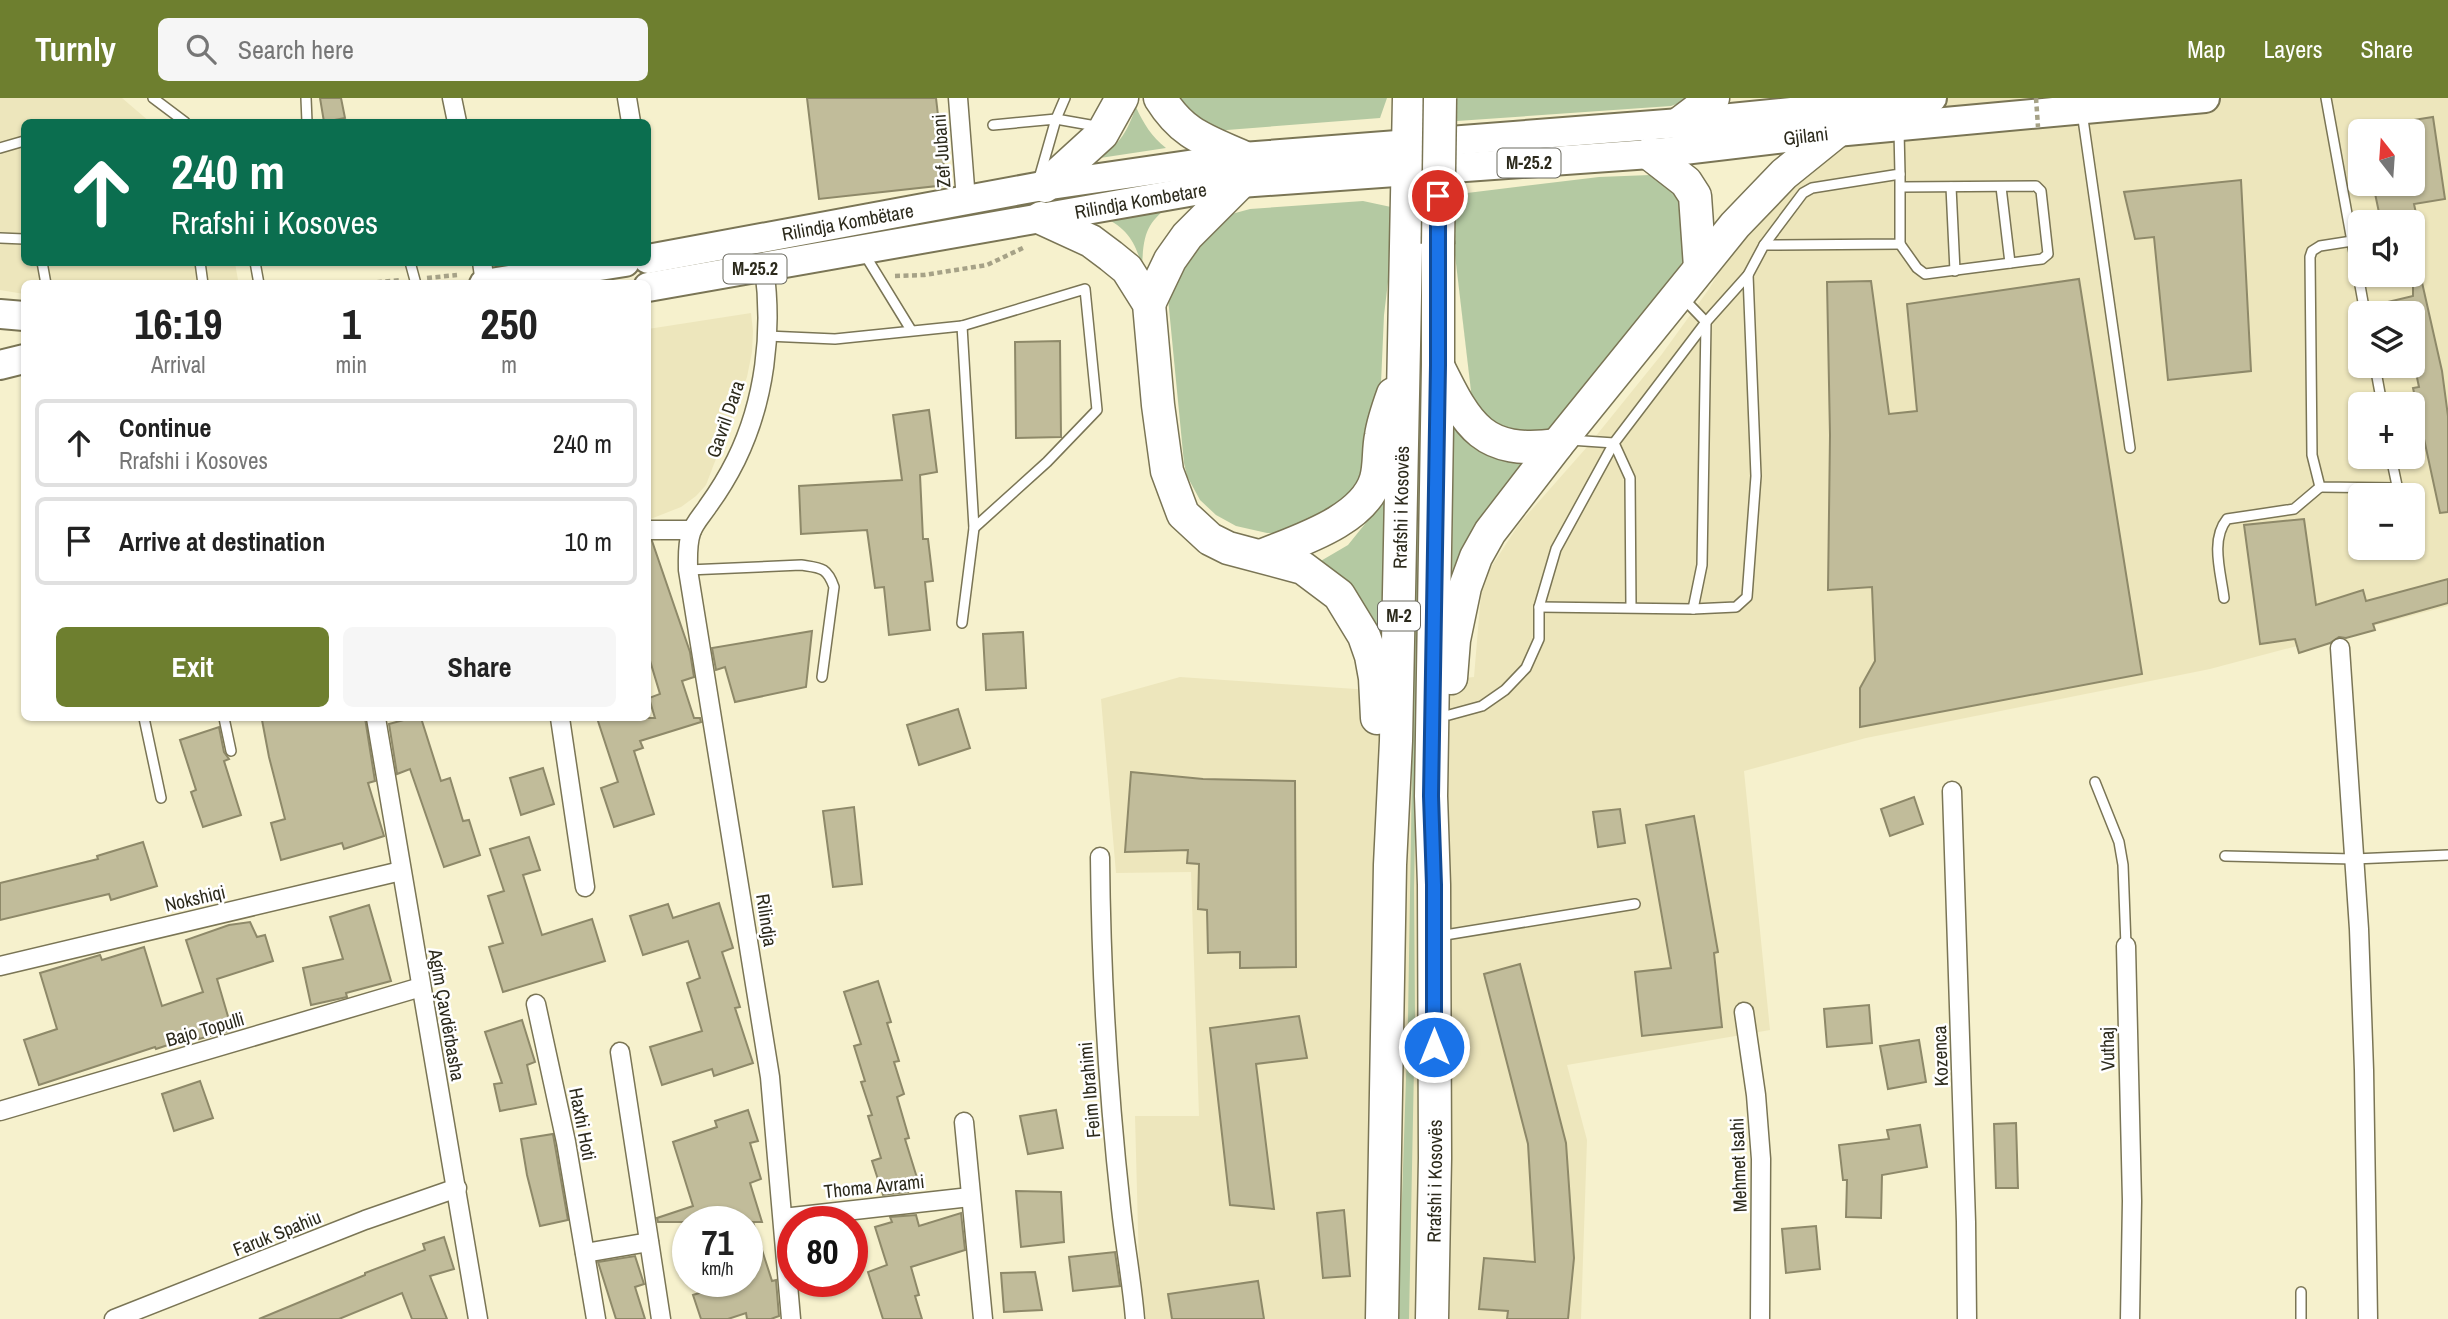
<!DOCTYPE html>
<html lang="en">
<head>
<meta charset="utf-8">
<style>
  body { margin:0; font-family:"Archivo Narrow",sans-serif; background:#f6f6f6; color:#222; height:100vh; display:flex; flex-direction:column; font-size:26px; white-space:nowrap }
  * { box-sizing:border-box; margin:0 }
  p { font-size:23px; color:#767676 }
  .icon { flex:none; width:38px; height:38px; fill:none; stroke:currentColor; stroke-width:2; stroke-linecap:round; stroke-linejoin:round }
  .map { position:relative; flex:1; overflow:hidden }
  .side { position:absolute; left:21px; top:182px; width:630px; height:441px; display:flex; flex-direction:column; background:#fff; border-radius:10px; box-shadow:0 2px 5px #0004 }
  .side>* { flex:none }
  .banner { position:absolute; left:21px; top:21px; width:630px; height:147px; border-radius:10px; box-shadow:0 2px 5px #0004; background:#0b6e4f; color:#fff; overflow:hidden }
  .needle { width:46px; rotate:343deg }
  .controls { position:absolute; left:2348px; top:21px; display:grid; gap:14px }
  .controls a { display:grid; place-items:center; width:77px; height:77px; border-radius:10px; background:#fff; box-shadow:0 2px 5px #0004; font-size:35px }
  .speed { position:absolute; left:672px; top:1108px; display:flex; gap:14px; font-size:35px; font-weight:700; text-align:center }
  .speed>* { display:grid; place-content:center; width:91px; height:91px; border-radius:50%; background:#fff; box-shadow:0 2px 5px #0004; line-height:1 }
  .speed small { font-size:18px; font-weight:400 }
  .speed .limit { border:10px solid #d22; background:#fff; color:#111 }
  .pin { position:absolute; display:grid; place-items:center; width:60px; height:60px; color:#fff; margin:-30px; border:4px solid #fff; border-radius:50%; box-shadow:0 2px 7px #0007 }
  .me { position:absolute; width:77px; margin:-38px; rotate:0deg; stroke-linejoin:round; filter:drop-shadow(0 0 5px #0008) }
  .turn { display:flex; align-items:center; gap:24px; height:147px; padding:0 35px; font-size:32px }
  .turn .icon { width:91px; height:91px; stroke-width:2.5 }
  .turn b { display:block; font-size:49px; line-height:60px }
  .eta { display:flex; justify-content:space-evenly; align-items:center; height:119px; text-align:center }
  .eta b { font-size:42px; font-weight:800; line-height:49px }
  .action { display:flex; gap:14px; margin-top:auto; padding:14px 35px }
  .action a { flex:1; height:80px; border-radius:10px; background:#6e7f2f; color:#fff; font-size:28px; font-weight:800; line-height:80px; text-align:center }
  .action a+a { background:#f6f6f6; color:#222 }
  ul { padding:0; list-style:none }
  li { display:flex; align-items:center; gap:21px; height:88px; margin:0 14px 10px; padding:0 21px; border:4px solid #e0e0e0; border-radius:10px }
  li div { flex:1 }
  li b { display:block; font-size:26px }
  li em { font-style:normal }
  header { display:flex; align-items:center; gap:42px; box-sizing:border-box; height:98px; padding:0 35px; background:#6e7f2f; color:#fff }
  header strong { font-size:33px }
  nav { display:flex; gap:38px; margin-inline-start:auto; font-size:24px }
  .search { width:490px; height:63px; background:#f6f6f6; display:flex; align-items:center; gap:18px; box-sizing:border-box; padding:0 24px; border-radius:10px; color:#767676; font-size:26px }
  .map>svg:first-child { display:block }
  .built { fill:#ede6bc; fill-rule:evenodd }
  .green { fill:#b4c9a2 }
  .building { fill:#c1bc9a; stroke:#8e8969; stroke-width:2 }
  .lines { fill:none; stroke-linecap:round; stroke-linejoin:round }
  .lane-casing { stroke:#7a7555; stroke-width:12 }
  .street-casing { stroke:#7a7555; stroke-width:21 }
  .primary-casing { stroke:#7a7555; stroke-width:32 }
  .highway-casing { stroke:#7a7555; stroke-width:35 }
  .path { stroke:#a6a287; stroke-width:4.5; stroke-dasharray:5 3.5; stroke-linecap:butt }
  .lane { stroke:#fff; stroke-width:9 }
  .street { stroke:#fff; stroke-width:18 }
  .primary { stroke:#fff; stroke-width:28 }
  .highway { stroke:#fff; stroke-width:32 }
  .highway-bridge-casing { stroke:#7a7555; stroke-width:35; stroke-linecap:butt }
  .path-bridge { stroke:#a6a287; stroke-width:4.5; stroke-dasharray:5 3.5; stroke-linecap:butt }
  .highway-bridge { stroke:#fff; stroke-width:32 }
  .route-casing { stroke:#114b97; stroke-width:18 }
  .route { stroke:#1a73e8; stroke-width:12 }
  .labels { text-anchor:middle; stroke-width:5; stroke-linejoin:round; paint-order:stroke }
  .shield { fill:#fff; stroke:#6b6a60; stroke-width:2 }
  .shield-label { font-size:18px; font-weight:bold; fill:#2c2a1c }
  .street-label { font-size:19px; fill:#2c2a1c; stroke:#fff }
</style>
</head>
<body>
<header>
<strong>Turnly</strong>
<div class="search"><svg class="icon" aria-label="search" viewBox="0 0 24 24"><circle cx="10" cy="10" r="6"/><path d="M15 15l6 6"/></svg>Search here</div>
<nav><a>Map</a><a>Layers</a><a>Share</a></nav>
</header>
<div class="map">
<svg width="2448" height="1221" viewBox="0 0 2448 1221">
  <rect width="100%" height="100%" fill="#f6f1cd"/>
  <!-- built -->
  <g class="built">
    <polygon points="0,0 122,0 150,24 24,24 24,164 235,165 238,182 195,186 24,186 24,196 0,192"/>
    <path d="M1778,0H2448V508L2210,571L1866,640L1744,673L1770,932L1567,967L1587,1042L1581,1221H1146L1139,1169L1135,1018H1199L1191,774L1116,775L1101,601L1180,579L1356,591L1474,579L1482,483L1519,426L1587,349L1662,256L1709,191L1739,140L1780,57ZM2361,33H2413V86H2361ZM2361,124H2413V177H2361ZM2361,215H2413V268H2361ZM2361,306H2413V359H2361ZM2361,397H2413V450H2361Z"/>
    <polygon points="751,215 753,233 752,254 747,279 706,387 696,398 681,409 648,422 648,231"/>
  </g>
  <!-- green -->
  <g class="green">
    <polygon points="1170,0 1387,0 1380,20 1214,33"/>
    <polygon points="1457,0 1694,0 1671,8 1457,23"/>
    <path d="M1136,9C1143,25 1152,39 1166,50L1100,60C1121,44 1127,34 1136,9Z"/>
    <polygon points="1650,77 1674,83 1685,98 1685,159 1673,181 1552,334 1509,338 1473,310 1453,140 1459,96 1599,79"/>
    <path d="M1174,103C1147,126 1144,132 1142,168C1134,140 1126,130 1100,117Z"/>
    <polygon points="1363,103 1391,109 1392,151 1384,217 1378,353 1370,384 1299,435 1267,435 1236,428 1216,417 1200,402 1187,378 1184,365 1167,190 1178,161 1228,117 1250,111"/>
    <polygon points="1427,119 1414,790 1415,919 1409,1221 1398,1221 1408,920 1421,120"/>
    <path d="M1453,312C1474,348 1492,371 1537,358L1452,492Z"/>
    <polygon points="1389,388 1384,569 1369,524 1345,482 1319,464 1348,447 1373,416"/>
  </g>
  <!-- building -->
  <g class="building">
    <polygon points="320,0 341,0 345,20 324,24"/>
    <polygon points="807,0 936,0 946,87 819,101"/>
    <polygon points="2433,19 2445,101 2414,106 2417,120 2412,121 2412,124 2381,124 2373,86 2413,86 2413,22"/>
    <polygon points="2241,82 2251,273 2168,282 2154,139 2135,141 2124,94"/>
    <polygon points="2421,180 2442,273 2448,318 2448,414 2440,415 2413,290 2419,289 2413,261 2413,215 2372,215 2371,208 2413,198 2413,181"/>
    <polygon points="2079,181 2142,576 1860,629 1860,590 1875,563 1872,489 1828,492 1830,337 1827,184 1871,183 1889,316 1917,313 1907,206"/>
    <polygon points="1060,243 1061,339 1016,340 1015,244"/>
    <polygon points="929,312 937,374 920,377 923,441 928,441 933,483 925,484 930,532 889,537 884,489 875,490 867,432 801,436 799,388 902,382 893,317"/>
    <polygon points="2304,421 2316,507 2363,492 2366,503 2448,481 2448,505 2373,526 2375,532 2346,540 2339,539 2330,545 2299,555 2295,541 2260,546 2244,427"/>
    <polygon points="648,443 652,443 690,554 694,579 682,583 694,620 700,620 701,624 640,643 643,650 634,653 654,716 614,729 601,690 618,684 597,620 655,620 649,600 660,596 648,556"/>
    <polygon points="812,533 806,589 735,604 725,569 716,572 712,550"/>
    <polygon points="1023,534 1026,590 986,592 983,536"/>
    <polygon points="958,611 970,650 919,667 907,627"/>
    <polygon points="278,620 365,620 375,683 368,685 384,738 344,751 342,745 281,762 271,725 285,721 269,659 262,622"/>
    <polygon points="411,620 421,620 441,683 450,680 463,723 469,722 480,757 444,769 410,671 397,676 389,626"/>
    <polygon points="219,629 224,654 229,661 224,663 241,717 203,729 191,694 196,692 180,642"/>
    <polygon points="543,670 554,706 521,717 510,680"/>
    <polygon points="1131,674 1203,681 1295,683 1296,869 1240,870 1240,854 1208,855 1207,812 1198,811 1199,766 1187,765 1188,752 1125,754"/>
    <polygon points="1914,699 1923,726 1890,738 1881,711"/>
    <polygon points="854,709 862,786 833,789 823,713"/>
    <polygon points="1620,711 1625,745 1598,749 1593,714"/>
    <polygon points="1694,718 1718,854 1714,855 1722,929 1642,938 1635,874 1671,870 1646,727"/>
    <polygon points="529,739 540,772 523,777 542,837 592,821 605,863 503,894 489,849 503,845 488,798 504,793 490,751"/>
    <polygon points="143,744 157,788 111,802 109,796 0,822 0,785 98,761 97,758"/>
    <polygon points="719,805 733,850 722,854 740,909 735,910 753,965 714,978 712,971 662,987 650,949 702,933 687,885 700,880 688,843 643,857 630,818 668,806 673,820"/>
    <polygon points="369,807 391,883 346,895 347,899 311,907 303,870 343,861 330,819"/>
    <polygon points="250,824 257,839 265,837 273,863 217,881 232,932 199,941 198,937 156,951 155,949 39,987 24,942 57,931 40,875 100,857 102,862 144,849 162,908 203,894 186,842 229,827"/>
    <polygon points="1520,866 1566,1045 1574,1160 1568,1221 1507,1221 1508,1213 1479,1211 1484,1160 1535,1164 1528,1046 1484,876"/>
    <polygon points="878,883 891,924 887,925 899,963 894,964 904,996 897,999 909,1040 905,1041 918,1083 906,1087 908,1094 883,1097 872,1063 881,1060 868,1018 872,1017 861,984 865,983 854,948 861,946 844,894"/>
    <polygon points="1869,907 1872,945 1827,949 1824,911"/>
    <polygon points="1299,918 1307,960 1256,966 1274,1111 1230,1107 1210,930"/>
    <polygon points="522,922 535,964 527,967 536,1006 500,1013 494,986 502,985 485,934"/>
    <polygon points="1919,942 1926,984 1888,991 1880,948"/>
    <polygon points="200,983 213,1020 174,1033 162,996"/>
    <polygon points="748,1012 758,1043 750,1045 761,1081 750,1085 762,1124 753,1124 772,1183 776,1182 779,1218 771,1221 747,1221 746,1215 728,1221 701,1221 693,1197 738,1183 747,1183 747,1124 658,1124 657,1120 693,1108 673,1044 717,1029 715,1023"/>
    <polygon points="1056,1012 1063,1050 1028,1056 1020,1018"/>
    <polygon points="2016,1025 2018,1090 1996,1090 1994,1026"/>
    <polygon points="1920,1027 1927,1069 1882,1077 1881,1120 1846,1119 1847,1082 1843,1082 1839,1047 1889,1041 1887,1032"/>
    <polygon points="553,1036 568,1122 540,1128 527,1077 521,1041"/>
    <polygon points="1016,1093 1061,1094 1064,1144 1021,1149"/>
    <polygon points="1344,1112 1350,1178 1323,1180 1317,1115"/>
    <polygon points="961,1115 965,1152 911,1169 919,1197 915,1198 922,1221 883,1221 868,1174 887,1167 875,1129 892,1124 890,1119 916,1117 919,1128"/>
    <polygon points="1816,1128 1820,1171 1786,1175 1782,1131"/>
    <polygon points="444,1139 454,1171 430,1178 447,1221 412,1221 402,1195 339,1221 259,1221 365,1177 365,1175 425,1152 423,1146"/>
    <polygon points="1115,1154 1120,1188 1073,1193 1069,1159"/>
    <polygon points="635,1158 644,1186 635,1189 645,1221 616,1221 598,1164"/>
    <polygon points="1035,1174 1042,1212 1004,1214 1001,1175"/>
    <polygon points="1258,1183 1264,1221 1172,1221 1168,1196"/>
  </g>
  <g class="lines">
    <!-- lane casing -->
    <g class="lane-casing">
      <g id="lane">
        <polyline points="153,0 185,24"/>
        <polyline points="306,0 307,24"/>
        <polyline points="1065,0 1056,21 1090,27 1099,33"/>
        <polyline points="2326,0 2365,215"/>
        <polyline points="2082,14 2130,350"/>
        <polyline points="993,27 1056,21 1040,77"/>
        <polyline points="0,50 24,43"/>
        <polyline points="1951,89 1955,173"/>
        <polyline points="2001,89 2010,165"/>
        <polyline points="0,140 24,141"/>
        <polyline points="2352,143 2320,148 2312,153 2310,159 2312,357 2320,389 2397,390"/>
        <polyline points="1900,146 1917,170 1925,176 2042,161 2048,156 2041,93 2036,88 1901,89"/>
        <polyline points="1764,147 1803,95 1812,90 1900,76 1899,33"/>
        <polyline points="865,157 911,232"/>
        <polyline points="42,164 46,186"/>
        <polyline points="200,164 203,186"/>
        <polyline points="255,164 259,186"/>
        <polyline points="410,164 416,186"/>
        <polyline points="962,228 1085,191 1097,312 1047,364 974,430"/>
        <polyline points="767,238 835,241 962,228 974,430 962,525"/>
        <polyline points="2375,268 2382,306"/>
        <polyline points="1570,342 1614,345 1630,380 1631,509"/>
        <polyline points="2391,359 2399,397"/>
        <path d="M688,472L801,467C821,470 827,469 834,489L822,579"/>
        <path d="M2224,500C2221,475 2210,442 2227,421L2294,411L2320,389"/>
        <polyline points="1539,509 1693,511 1702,467 1706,224 1682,199"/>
        <polyline points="1693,511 1736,509 1747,499 1756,378 1748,177"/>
        <polyline points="1449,617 1482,608 1505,592 1526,570 1539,541 1539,509 1556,451 1614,345 1706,224 1748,177 1764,147 1900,146 1900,76"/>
        <polyline points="144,620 161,700"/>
        <polyline points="224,620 231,653"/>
        <polyline points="2095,684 2119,744 2123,767 2126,848"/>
        <polyline points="2225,758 2354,761 2448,757"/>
        <polyline points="1439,838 1635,806"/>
        <polyline points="2301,1194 2301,1221"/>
      </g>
    </g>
    <!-- street casing -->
    <g class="street-casing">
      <g id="street">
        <polyline points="452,0 457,24"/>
        <polyline points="627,0 631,24"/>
        <polyline points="958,0 966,102"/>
        <polyline points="482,164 485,185"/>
        <path d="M764,169C773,234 765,303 736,362C728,378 719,393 708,408C703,416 694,425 691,435C687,447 688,459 688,472L770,979L791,1221"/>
        <polyline points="648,432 692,432"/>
        <polyline points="2340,550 2359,831 2364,972 2368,1221"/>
        <polyline points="376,620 478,1221"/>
        <polyline points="560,620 585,789"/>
        <polyline points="1952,693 1966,1124 1967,1221"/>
        <path d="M1100,759C1101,876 1108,993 1121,1110C1125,1147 1132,1184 1135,1221"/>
        <polyline points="2126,848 2132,1103 2130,1221"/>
        <polyline points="0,868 401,773"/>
        <polyline points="536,906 566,1044 596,1221"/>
        <polyline points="1744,914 1756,997 1761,1061 1760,1221"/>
        <polyline points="620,954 661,1221"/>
        <polyline points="0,1013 421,889"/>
        <polyline points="964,1024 983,1221"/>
        <polyline points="783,1120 970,1099"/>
        <polyline points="585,1155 649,1144"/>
        <polyline points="114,1221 365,1122 457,1090"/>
      </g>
    </g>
    <!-- primary casing -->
    <g class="primary-casing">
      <g id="primary">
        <path id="s1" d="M648,161L1037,89L1243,59L1680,25L1932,0"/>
        <polyline points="484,186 625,164"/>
        <path id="s2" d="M648,189L1240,85L1650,56L1836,34L2205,0"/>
        <polyline points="0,216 24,218"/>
        <polyline points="0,267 24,261"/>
      </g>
    </g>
    <!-- highway casing -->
    <g class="highway-casing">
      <g id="highway">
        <path d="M1160,0C1183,37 1205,42 1243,59"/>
        <polyline points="1680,25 1713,0"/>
        <polyline points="1650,56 1686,84 1695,98 1700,169"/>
        <polyline points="1045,88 1102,36 1122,0"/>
        <polyline points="1041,120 1091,143 1111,158 1127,171 1149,206 1158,307 1167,373 1183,416 1210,441 1228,450 1303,470 1339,497 1364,538 1371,558 1375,580 1377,620"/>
        <polyline points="1149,206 1170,162 1187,138 1240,85"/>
        <path d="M1438,268C1468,329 1483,357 1557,347"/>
        <path d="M1261,458C1297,443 1364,423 1376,381C1380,367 1378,352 1381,338C1383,324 1388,310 1393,296"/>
        <polyline points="1451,580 1454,542 1465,489 1476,459 1490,434 1557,347 1735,127 1784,76 1836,34"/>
        <path id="s3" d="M1382,1221L1390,767L1396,643L1409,0"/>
        <path id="s4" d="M1432,1221L1435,1060L1434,787L1431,698L1438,267V146"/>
      </g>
    </g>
    <!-- path -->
    <g class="path">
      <polyline points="895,178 924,177 987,167 1025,149"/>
      <polyline points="427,180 457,177"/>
      <polyline points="360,186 401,182"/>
    </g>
    <!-- lane -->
    <use href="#lane" class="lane"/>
    <!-- street -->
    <use href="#street" class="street"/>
    <!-- primary -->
    <use href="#primary" class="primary"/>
    <!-- highway -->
    <use href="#highway" class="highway"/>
    <!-- highway-bridge casing -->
    <g class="highway-bridge-casing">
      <polyline id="highway-bridge" points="1438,146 1440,0"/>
    </g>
    <!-- path-bridge -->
    <polyline class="path-bridge" points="2036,0 2038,29"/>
    <!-- highway-bridge -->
    <use href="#highway-bridge" class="highway-bridge"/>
  </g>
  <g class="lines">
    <!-- route casing -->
    <g class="route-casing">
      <polyline id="route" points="1434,949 1434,787 1431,698 1438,267 1438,98"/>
    </g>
    <!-- route -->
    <use href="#route" class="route"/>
  </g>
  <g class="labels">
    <!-- shield labels -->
    <g class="shield">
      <rect x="1497.5" y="50.5" width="63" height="29" rx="5"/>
      <rect x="723.5" y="156.5" width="63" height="29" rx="5"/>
      <rect x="1378" y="503.5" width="42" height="29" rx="5"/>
    </g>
    <g class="shield-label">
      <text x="1529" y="71">M-25.2</text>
      <text x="755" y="177">M-25.2</text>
      <text x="1399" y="524">M-2</text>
    </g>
    <!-- street labels -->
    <g class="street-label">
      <text dy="7" stroke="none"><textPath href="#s2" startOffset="1169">Gjilani</textPath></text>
      <text transform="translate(941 53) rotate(-94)" y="7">Zef Jubani</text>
      <text dy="7" stroke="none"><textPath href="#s2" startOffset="500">Rilindja Kombetare</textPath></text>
      <text dy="7" stroke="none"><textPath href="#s1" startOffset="203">Rilindja Kombëtare</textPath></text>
      <text transform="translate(725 321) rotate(-71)" y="7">Gavril Dara</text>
      <text dy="7" stroke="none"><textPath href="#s3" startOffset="812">Rrafshi i Kosovës</textPath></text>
      <text transform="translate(195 800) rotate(-13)" y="7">Nokshiqi</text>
      <text transform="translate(767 822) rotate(81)" y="7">Rilindja</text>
      <text transform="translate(447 917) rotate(80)" y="7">Agim Çavdërbasha</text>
      <text transform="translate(205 931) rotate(-16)" y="7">Bajo Topulli</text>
      <text transform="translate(2107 951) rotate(-91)" y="7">Vuthaj</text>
      <text transform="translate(1940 958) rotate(-92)" y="7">Kozenca</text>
      <text transform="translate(1089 992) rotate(-95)" y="7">Feim Ibrahimi</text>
      <text transform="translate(583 1026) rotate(79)" y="7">Haxhi Hoti</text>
      <text transform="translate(1738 1067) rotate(-92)" y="7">Mehmet Isahi</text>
      <text dy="7" stroke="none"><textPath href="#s4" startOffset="138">Rrafshi i Kosovës</textPath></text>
      <text transform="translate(874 1088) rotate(-6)" y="7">Thoma Avrami</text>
      <text transform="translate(277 1135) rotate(-22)" y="7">Faruk Spahiu</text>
    </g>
  </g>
</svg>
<div class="controls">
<a><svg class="needle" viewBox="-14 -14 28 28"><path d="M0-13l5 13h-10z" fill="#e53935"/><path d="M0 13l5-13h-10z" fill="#767676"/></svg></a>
<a><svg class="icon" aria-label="sound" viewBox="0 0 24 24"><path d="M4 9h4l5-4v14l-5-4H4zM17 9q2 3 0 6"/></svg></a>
<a><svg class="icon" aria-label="layers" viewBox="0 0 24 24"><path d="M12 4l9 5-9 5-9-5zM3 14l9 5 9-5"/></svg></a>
<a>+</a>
<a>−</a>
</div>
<div class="speed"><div>71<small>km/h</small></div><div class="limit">80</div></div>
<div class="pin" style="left:1438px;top:98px;background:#d93025"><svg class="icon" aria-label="arrive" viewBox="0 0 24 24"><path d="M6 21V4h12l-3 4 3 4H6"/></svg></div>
<svg class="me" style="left:1434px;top:949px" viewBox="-20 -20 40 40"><circle r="17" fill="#1a73e8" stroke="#fff" stroke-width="3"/><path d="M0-11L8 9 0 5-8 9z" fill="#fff"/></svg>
<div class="banner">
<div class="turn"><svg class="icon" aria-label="ahead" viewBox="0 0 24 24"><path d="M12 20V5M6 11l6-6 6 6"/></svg><div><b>240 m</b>Rrafshi i Kosoves</div></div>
</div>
<section class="side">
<div class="eta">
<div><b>16:19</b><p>Arrival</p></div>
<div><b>1</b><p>min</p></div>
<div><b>250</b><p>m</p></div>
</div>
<ul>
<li><svg class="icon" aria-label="ahead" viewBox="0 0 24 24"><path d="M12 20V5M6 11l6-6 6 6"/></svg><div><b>Continue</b><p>Rrafshi i Kosoves</p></div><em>240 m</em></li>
<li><svg class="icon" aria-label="arrive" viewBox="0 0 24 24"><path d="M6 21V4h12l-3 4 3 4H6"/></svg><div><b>Arrive at destination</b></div><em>10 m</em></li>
</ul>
<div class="action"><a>Exit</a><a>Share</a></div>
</section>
</div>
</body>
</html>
